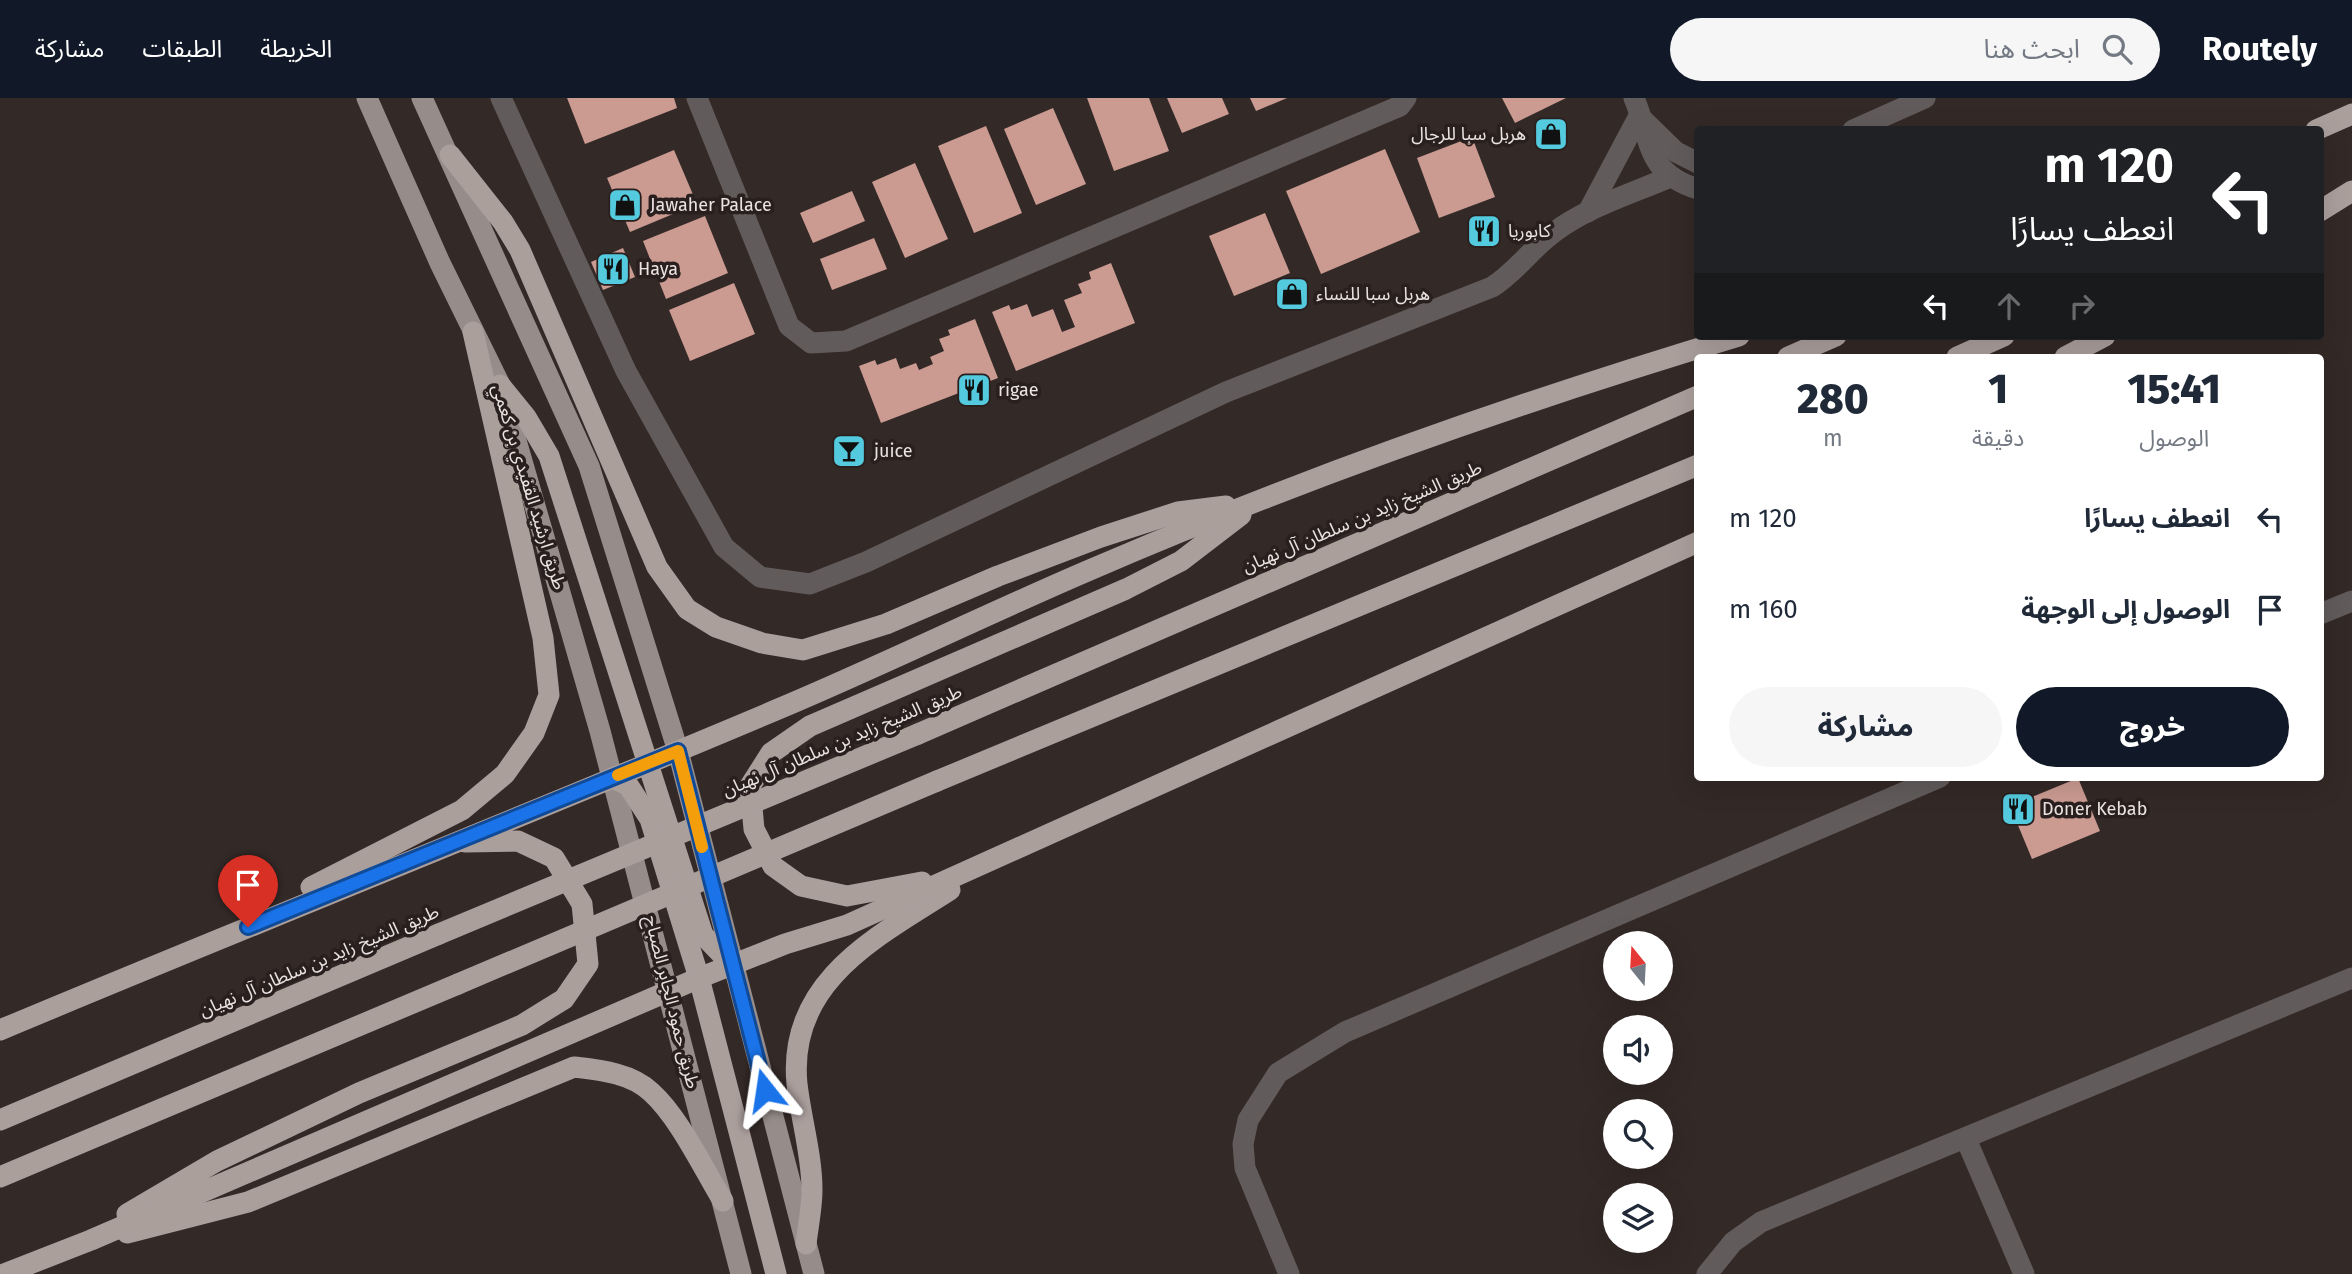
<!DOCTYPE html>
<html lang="ar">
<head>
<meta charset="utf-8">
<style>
  body { margin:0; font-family:"Fira Sans","Noto Sans Arabic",sans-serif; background:#f6f6f7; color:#1f2937; direction:rtl; height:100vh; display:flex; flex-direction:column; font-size:26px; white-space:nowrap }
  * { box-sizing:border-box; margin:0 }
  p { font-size:23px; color:#747a83 }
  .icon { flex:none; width:38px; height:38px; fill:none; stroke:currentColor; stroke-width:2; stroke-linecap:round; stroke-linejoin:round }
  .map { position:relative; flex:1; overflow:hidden; direction:ltr }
  .sheet { position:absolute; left:1694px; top:256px; width:630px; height:427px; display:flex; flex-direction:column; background:#fff; border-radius:7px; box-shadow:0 7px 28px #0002; direction:rtl }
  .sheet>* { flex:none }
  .top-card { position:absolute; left:1694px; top:28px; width:630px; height:214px; border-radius:7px; box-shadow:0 7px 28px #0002; direction:rtl; background:#202124; color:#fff; overflow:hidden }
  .needle { width:46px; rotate:342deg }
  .fabs { position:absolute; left:1603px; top:833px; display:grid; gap:14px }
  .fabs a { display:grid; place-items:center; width:70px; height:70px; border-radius:50%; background:#fff; box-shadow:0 7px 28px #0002; font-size:35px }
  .pin { position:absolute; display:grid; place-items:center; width:60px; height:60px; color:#fff; margin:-72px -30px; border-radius:50% 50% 50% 0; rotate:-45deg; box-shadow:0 0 7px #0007 }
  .pin .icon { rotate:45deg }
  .me { position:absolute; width:77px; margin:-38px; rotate:345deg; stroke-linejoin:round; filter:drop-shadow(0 0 5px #0008) }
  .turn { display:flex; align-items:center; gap:24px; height:147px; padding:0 35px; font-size:32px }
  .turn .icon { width:91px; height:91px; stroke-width:2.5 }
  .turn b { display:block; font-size:49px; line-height:60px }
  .lanes { display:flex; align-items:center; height:66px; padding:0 35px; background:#0003; justify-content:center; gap:35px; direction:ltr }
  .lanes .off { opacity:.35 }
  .eta { display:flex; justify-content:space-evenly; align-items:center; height:119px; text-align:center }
  .eta b { font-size:42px; font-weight:800; line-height:49px }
  .button { display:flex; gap:14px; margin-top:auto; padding:14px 35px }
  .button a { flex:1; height:80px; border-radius:42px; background:#111827; color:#fff; font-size:28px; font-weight:800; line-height:80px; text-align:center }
  .button a+a { background:#f6f6f7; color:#1f2937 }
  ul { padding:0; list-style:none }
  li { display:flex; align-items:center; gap:21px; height:91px; padding:0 35px }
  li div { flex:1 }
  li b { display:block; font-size:26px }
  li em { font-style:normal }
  header { display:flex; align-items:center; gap:42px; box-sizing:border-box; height:98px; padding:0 35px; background:#111827; color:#fff }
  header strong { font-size:33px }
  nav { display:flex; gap:38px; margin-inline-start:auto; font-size:24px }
  .search { width:490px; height:63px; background:#f6f6f7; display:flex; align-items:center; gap:18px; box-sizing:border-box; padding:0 24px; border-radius:38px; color:#747a83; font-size:26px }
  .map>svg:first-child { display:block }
  .building { fill:#cb9b92 }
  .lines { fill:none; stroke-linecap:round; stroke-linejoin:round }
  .minor { stroke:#615c5b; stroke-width:21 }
  .major { stroke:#968c8a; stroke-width:21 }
  .highway { stroke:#ab9f9c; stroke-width:21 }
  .highway-bridge { stroke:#ab9f9c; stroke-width:21 }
  .route-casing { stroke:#114b97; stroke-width:18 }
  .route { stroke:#1a73e8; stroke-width:12 }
  .slow { stroke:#f59e0b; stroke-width:12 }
  .labels { text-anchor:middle; stroke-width:7; stroke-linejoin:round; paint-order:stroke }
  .poi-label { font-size:18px; fill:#eae3e2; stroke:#291f1e; text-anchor:start }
  .street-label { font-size:18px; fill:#eae3e2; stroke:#291f1e }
</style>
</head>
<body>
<header>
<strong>Routely</strong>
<div class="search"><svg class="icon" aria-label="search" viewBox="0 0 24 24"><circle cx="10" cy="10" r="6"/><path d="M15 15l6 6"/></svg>ابحث هنا</div>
<nav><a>الخريطة</a><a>الطبقات</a><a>مشاركة</a></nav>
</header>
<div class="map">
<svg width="2352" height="1176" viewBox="0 0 2352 1176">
  <rect width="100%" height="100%" fill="#332927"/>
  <!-- building -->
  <g class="building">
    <polygon points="567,0 674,0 677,10 585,46"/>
    <polygon points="1087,0 1149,0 1169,53 1114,73"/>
    <polygon points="1167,0 1222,0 1229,16 1182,35"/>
    <polygon points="1250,0 1287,0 1256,13"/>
    <polygon points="1502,0 1566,0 1515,25"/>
    <polygon points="1053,10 1086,86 1036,107 1004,31"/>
    <polygon points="986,28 1022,115 974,135 938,48"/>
    <polygon points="1472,39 1495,99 1439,120 1417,60"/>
    <polygon points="1385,51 1420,134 1321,176 1286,93"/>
    <polygon points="674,52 697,106 630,134 607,80"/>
    <polygon points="915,65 948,141 905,160 872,84"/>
    <polygon points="852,93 865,123 813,145 800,115"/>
    <polygon points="1265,115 1290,175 1234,198 1209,138"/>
    <polygon points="705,118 728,175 666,201 643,143"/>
    <polygon points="874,140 887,171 832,192 820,161"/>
    <polygon points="623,150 635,179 603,192 591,164"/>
    <polygon points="1111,165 1135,225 1016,273 992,214 1009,207 1011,212 1027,206 1032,219 1053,211 1062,234 1075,229 1064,202 1082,195 1078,186 1091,181 1089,174"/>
    <polygon points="734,185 755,236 690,263 669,212"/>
    <polygon points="975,221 998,280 881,325 859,268 875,262 877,267 896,260 900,271 916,265 919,272 933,266 930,259 944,253 939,241 950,237 948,232"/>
    <polygon points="2078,680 2100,733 2032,761 2010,708"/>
  </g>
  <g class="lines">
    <!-- minor -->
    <g class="minor">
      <path d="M501,0L626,273L724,449L760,479L810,486L866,464L1226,294L1492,189C1516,174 1531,151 1553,135C1587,109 1631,96 1670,79"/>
      <polyline points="697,0 789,228 811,245 846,243 1400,8 1406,0"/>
      <path d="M1634,0C1652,42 1644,74 1698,91"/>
      <polyline points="1639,18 1676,54 1698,65"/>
      <polyline points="1853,32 1925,0"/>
      <polyline points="1588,114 1639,18"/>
      <polyline points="2320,516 2352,503"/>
      <polyline points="1966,1041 2024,1176"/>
      <polyline points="1289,1176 1245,1070 1243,1046 1248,1022 1278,975 1345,934 1940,679"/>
      <polyline points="1707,1176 1733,1144 1761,1124 2352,880"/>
    </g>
    <!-- major -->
    <g class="major">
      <polyline points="367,0 440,165 500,287 600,633 741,1176"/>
      <polyline points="422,0 589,368 678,653 814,1176"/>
    </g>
    <!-- highway -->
    <g class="highway">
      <polyline points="2316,32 2352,16"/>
      <polyline points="450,57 503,124 520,152 657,469 687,511 716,529 762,545 803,552 886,526 998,478 1101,439 1178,414 1226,408"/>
      <polyline points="2320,113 2352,93"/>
      <polyline points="1788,259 1836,238"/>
      <polyline points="1957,259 2004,238"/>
      <polyline points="2065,259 2105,238"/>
      <polyline points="500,287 526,319 549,358 703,837 732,867"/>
      <polyline points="918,636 1698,298"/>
      <polyline points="612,680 628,687 650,721 699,880 776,1176"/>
      <polyline points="937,683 1698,367"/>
      <polyline points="922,784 847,798 801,788 773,768 754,731 750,688 771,655 810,628 1126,491 1181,463 1241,417"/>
      <polyline points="311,789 462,712 505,676 534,635 549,597 543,540 473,234"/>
      <path d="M0,932C260,823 523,719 783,609C887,565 989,515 1092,471C1303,380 1519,304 1739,238"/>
      <polyline points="0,1022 439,836"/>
      <polyline points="0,1079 458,886"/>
      <polyline points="127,1116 217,1063 359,995 522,927 564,901 588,866 582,806 554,760 518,743 465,744"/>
      <path d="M127,1135L248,1104L574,969C600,972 631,975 651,994C679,1019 703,1070 723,1103"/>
      <path d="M806,1146C808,1128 812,1110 812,1092C812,1057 801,1021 797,986C787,883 877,839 950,792"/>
      <polyline points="4,1176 91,1142 699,880 785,846 847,827 1698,444"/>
    </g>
    <!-- highway-bridge -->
    <g class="highway-bridge">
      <polyline points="439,836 918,636"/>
      <polyline points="458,886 937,683"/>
    </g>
  </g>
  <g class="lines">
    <!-- route casing -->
    <g class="route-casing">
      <polyline id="route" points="248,829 678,653 765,992"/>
    </g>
    <!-- route -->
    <use href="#route" class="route"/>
    <!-- slow -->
    <polyline class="slow" points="618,677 678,653 702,749"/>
  </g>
  <!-- icons -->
  <defs>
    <g id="shop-square" transform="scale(1.75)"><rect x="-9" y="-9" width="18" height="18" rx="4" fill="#54cade" stroke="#291f1e"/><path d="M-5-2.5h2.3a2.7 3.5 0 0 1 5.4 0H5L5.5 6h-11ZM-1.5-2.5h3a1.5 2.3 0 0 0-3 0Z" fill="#111"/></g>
    <g id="restaurant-square" transform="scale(1.75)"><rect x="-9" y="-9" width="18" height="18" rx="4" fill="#54cade" stroke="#291f1e"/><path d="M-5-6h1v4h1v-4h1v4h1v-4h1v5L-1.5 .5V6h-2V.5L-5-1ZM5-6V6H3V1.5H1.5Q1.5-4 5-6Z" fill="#111"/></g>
    <g id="bar-square" transform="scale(1.75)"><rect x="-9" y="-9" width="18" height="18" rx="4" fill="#54cade" stroke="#291f1e"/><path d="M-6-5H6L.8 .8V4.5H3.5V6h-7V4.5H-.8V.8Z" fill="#111"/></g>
  </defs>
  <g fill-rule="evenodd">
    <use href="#shop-square" x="1551" y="36"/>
    <use href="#shop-square" x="625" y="107"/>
    <use href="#restaurant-square" x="1484" y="133"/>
    <use href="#restaurant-square" x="613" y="171"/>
    <use href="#shop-square" x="1292" y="196"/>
    <use href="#restaurant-square" x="974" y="292"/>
    <use href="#bar-square" x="849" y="353"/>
    <use href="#restaurant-square" x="2018" y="711"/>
  </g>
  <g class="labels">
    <!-- poi labels -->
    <g class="poi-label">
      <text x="1526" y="42" text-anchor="end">هربل سبا للرجال</text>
      <text x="650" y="113">Jawaher Palace</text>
      <text x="1508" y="139">كابوريا</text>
      <text x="638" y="177">Haya</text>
      <text x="1316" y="202">هربل سبا للنساء</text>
      <text x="998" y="298">rigae</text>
      <text x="874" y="359">juice</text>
      <text x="2042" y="717">Doner Kebab</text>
    </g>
    <!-- street labels -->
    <g class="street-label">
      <text transform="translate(529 389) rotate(73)" y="6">طريق ارشيد القفيدي بن كعمي</text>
      <text transform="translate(1362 419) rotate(-23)" y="6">طريق الشيخ زايد بن سلطان آل نهيان</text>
      <text transform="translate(842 643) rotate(-23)" y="6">طريق الشيخ زايد بن سلطان آل نهيان</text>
      <text transform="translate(319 863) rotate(-23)" y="6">طريق الشيخ زايد بن سلطان آل نهيان</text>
      <text transform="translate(672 904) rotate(76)" y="6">طريق حمود الجابر الصباح</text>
    </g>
  </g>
</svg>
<div class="fabs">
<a><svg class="needle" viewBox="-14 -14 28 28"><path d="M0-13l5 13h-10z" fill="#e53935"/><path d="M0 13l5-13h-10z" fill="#747a83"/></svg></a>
<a><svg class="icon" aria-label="sound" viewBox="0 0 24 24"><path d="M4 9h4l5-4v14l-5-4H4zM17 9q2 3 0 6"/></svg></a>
<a><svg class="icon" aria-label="search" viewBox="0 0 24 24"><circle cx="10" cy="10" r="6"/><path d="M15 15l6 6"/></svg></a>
<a><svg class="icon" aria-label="layers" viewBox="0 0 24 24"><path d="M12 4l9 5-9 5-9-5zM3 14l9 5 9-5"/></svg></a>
</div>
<div class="pin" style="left:248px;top:829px;background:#d93025"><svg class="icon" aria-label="arrive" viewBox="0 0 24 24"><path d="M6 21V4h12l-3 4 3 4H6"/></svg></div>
<svg class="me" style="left:765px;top:992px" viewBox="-20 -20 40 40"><path d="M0-17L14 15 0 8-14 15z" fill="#1a73e8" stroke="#fff" stroke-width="4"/></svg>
<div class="top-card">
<div class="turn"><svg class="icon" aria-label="left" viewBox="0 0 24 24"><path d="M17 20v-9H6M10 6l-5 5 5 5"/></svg><div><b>120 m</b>انعطف يسارًا</div></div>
<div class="lanes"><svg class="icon" aria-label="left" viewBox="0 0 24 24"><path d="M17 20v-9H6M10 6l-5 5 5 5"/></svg><svg class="icon off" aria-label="ahead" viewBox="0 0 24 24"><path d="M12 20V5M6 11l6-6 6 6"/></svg><svg class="icon off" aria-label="right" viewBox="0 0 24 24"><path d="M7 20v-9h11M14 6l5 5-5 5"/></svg></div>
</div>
<section class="sheet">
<div class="eta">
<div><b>15:41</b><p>الوصول</p></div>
<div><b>1</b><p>دقيقة</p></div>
<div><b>280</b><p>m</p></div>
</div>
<ul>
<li><svg class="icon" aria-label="left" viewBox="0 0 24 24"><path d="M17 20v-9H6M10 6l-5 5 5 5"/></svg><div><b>انعطف يسارًا</b></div><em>120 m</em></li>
<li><svg class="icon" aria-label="arrive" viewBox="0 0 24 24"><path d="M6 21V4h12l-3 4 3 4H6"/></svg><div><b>الوصول إلى الوجهة</b></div><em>160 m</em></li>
</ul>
<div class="button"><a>خروج</a><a>مشاركة</a></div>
</section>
</div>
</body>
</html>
